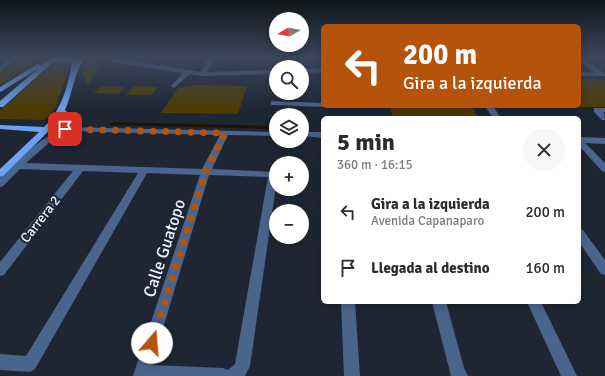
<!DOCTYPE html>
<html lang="es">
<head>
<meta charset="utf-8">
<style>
  body { margin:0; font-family:Signika,sans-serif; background:#f7f7f7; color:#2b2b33; height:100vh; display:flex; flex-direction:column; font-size:15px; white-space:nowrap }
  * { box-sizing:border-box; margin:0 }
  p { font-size:13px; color:#7c7c81 }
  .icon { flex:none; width:22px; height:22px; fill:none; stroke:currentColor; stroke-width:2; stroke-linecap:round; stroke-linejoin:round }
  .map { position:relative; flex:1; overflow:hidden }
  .sheet { position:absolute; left:321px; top:116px; width:260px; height:188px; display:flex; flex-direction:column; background:#fff; border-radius:6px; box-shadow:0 2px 10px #0003 }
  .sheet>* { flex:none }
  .banner { position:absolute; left:321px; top:24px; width:260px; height:84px; border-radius:6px; box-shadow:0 2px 10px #0003; background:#b45309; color:#fff; overflow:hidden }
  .needle { width:26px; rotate:261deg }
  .fabs { position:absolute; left:269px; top:12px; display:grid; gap:8px }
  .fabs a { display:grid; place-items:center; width:40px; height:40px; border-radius:50%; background:#fff; box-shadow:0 2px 10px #0003; font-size:20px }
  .pin { position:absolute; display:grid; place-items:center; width:34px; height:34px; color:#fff; margin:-17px; border-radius:8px; box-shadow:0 2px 6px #0006 }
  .me { position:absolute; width:44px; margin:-22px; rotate:18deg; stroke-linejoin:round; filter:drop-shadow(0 0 3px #0008) }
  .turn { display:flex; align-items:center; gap:14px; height:84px; padding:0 16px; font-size:18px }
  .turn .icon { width:52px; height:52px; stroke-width:2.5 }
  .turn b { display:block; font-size:28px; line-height:34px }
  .round { display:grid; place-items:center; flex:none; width:42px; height:42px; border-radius:21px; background:#f7f7f7 }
  .summary { display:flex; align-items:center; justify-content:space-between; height:68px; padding:0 16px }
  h1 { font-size:24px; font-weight:700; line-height:30px }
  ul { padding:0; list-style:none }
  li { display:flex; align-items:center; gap:12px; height:56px; padding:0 16px }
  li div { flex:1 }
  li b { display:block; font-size:15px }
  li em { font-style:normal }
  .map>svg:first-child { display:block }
  .green { fill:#4d3b04 }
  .water { fill:#1c1300 }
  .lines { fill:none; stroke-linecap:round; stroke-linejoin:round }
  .minor { fill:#4b648c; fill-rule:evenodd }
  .major { fill:#6da1f3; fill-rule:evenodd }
  .route { stroke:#b45309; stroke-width:7; stroke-dasharray:0 12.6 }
  .labels { text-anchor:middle; stroke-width:4; stroke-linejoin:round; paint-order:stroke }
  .street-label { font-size:14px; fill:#edf4fd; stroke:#1e2634 }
  .near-street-label { font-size:17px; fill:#edf4fd; stroke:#1e2634 }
</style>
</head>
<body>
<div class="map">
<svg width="605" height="376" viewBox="0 0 605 376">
  <rect width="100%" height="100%" fill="#1e2634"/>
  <!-- green -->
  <g class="green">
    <polygon points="21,57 46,57 0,85 0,71"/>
    <polygon points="86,57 104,57 88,85 82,71"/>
    <polygon points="63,60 71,61 56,107 45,120 0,119 0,110 53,64"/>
    <polygon points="579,78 605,80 605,107 581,107 579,105"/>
    <polygon points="195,85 247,86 238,114 161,113 178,88"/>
    <polygon points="100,86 124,87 118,94 94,93"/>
    <polygon points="134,86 158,87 151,95 126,95"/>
    <polygon points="390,106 471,106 479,118 393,118"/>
  </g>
  <!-- water -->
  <polygon class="water" points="112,122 276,126 276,129 109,125"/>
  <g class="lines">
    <!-- minor -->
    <g class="minor">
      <polygon points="13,57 20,57 0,71 0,66"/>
      <polygon points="110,57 201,72 209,57 215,57 207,72 276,70 276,74 203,76 190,74 174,88 171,86 183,73 113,62 110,60"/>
      <polygon points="579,57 582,57 605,74 605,76 579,76 579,72 595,73 579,61"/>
      <polygon points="323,68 323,72 302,73 302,69"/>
      <polygon points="271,101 323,103 323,106 326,106 323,107 274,105 271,105"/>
      <polygon points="485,106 493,106 501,118 493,118"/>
      <polygon points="594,108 605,108 605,112 604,112 605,120 602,120 594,112"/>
      <path d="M62,127L276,132V136L228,135L212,169L276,172V186L250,366L245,376H133L200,175L147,173L35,369L30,372L0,370V354L26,356L138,173L83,171L4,275L0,276V262L73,171L20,169L3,186L0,187V178L35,145ZM67,131L220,135L202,169L26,163L50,142ZM209,175L268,177L235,364L228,370L223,368L152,365Z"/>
      <polygon points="302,132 323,132 323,138 302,136"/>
      <polygon points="579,137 605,138 605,144 585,143 605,163 605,172 602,171 579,146"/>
      <polygon points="579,228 583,230 605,260 605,275 601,274 579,242"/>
      <polygon points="341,302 355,302 360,376 344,376"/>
      <polygon points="432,302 446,302 464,368 468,376 451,376"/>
      <polygon points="527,302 541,302 577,376 561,376"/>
    </g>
    <!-- major -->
    <path class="major" d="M51,57H69L77,60L79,57H85C74,73 73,92 65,110L67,112L65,125L69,129L65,131H62L57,125V123L3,176L0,177V169L39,132L0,129V125L44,127C61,111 68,86 72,63L66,61L52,63L3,107H0V101L39,68L2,91L0,92V87L37,64L42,65Z"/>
  </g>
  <!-- sky -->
  <linearGradient id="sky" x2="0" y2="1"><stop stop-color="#10151d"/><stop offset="0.52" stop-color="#3b475c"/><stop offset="1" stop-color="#3b475c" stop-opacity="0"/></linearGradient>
  <rect width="605" height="110" fill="url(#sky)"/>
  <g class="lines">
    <!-- route -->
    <polyline class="route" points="65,129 225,133 206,171 152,343"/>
  </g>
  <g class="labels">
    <!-- street labels -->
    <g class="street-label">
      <text transform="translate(40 219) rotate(-52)" y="5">Carrera 2</text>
    </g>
    <!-- near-street labels -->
    <g class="near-street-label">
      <text transform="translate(164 248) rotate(-72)" y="6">Calle Guatopo</text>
    </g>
  </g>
</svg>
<div class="fabs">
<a><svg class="needle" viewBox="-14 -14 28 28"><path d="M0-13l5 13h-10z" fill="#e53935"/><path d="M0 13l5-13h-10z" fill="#7c7c81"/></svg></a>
<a><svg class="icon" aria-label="search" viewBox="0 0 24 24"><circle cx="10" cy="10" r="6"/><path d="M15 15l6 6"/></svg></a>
<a><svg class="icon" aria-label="layers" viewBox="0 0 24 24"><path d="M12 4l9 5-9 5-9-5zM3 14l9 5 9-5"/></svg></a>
<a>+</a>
<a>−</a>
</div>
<div class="pin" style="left:65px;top:129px;background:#d93025"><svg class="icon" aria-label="arrive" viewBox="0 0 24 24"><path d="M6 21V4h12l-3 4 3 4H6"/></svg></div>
<svg class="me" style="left:152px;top:343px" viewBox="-20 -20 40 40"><circle r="19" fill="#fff"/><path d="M0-13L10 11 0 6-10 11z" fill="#b45309"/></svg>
<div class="banner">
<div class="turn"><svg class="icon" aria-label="left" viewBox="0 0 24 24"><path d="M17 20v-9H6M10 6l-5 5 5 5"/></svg><div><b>200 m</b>Gira a la izquierda</div></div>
</div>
<section class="sheet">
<div class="summary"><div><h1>5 min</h1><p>360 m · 16:15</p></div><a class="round"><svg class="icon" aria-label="close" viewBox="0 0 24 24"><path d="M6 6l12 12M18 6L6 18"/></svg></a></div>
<ul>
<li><svg class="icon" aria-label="left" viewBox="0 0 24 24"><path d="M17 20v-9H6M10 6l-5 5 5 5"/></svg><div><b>Gira a la izquierda</b><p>Avenida Capanaparo</p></div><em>200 m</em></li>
<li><svg class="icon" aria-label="arrive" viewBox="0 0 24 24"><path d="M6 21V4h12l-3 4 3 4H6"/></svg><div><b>Llegada al destino</b></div><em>160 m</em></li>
</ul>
</section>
</div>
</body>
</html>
